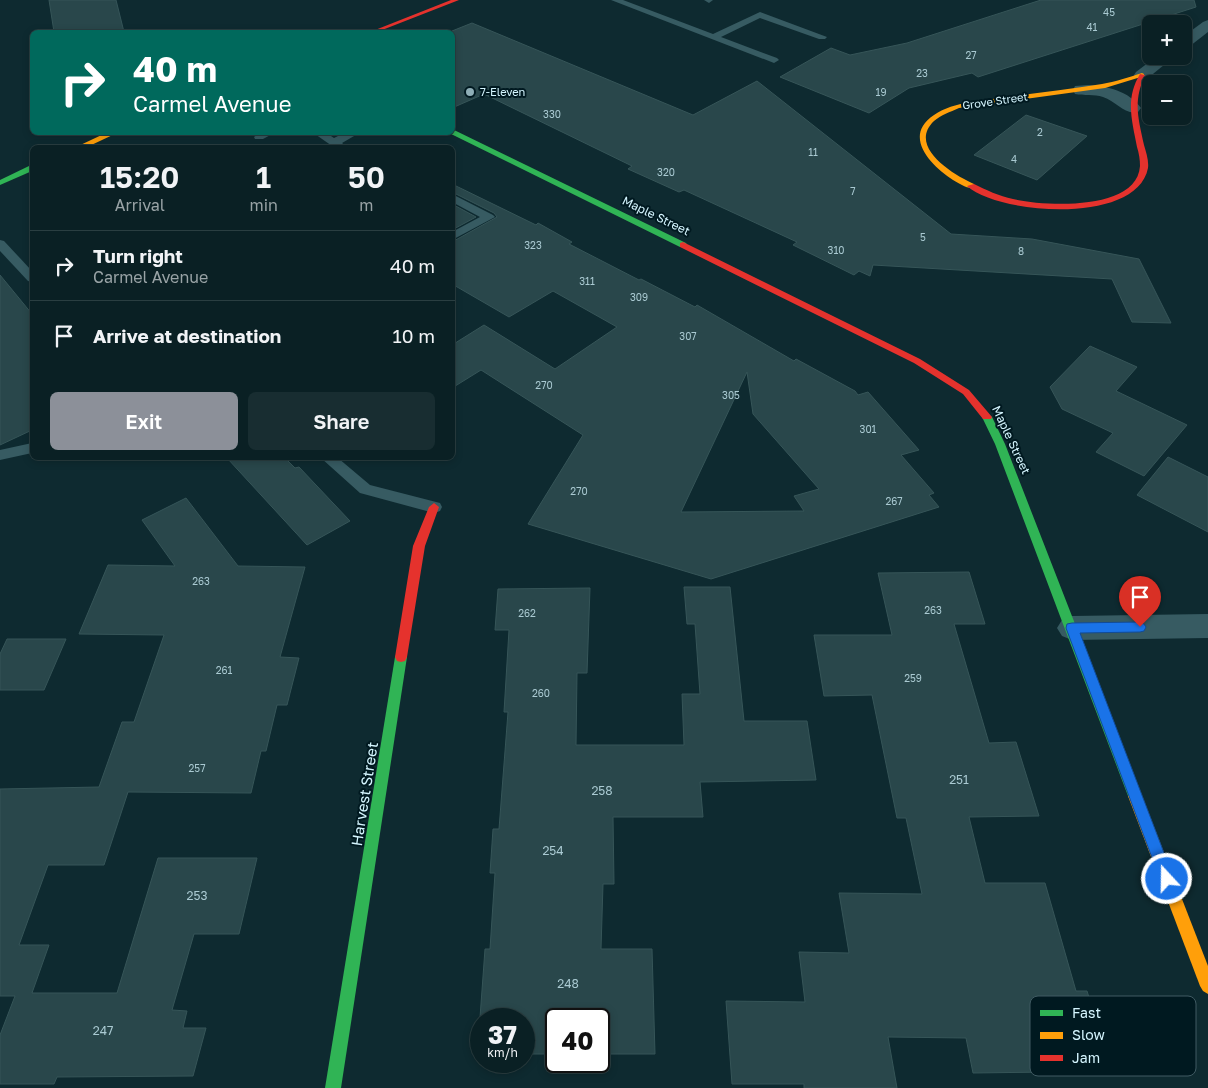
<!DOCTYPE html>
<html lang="en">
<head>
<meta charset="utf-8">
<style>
  body { margin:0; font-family:"Golos Text",sans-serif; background:#182d31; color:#f1f3f6; height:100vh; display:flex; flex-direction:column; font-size:19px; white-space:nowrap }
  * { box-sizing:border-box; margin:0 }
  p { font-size:16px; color:#99a3a6 }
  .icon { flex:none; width:28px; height:28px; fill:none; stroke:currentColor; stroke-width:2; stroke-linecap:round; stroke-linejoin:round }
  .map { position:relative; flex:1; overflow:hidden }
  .drawer { position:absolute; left:30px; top:145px; width:425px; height:315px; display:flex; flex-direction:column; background:#0a2024; border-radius:8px; box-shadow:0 2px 8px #0003,0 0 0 1px #2a3e41 }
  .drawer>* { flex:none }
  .hud { position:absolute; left:30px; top:30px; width:425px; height:105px; border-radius:8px; box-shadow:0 2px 8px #0003,0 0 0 1px #2a3e41; background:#00695c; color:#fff; overflow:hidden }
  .controls { position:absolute; left:1142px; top:15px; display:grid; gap:10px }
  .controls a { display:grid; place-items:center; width:50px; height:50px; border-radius:8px; background:#0a2024; box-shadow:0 2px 8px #0003,0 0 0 1px #2a3e41; font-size:25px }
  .speed { position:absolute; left:470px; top:1008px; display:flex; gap:10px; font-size:25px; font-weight:700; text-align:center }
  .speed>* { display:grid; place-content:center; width:65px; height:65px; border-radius:50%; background:#0a2024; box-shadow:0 2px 8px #0003,0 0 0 1px #2a3e41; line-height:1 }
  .speed small { font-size:12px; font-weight:400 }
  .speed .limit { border:2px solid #111; border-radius:8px; background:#fff; color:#111 }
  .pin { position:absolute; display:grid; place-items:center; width:42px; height:42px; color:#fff; margin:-51px -21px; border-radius:50% 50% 50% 0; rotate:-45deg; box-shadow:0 0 5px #0007 }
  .pin .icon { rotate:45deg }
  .me { position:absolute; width:55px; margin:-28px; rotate:339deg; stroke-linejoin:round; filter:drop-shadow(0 0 4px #0008) }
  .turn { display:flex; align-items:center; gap:18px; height:105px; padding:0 20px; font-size:22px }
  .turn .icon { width:65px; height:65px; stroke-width:2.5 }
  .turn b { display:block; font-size:35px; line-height:42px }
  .eta { display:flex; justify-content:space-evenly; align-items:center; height:85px; text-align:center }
  .eta b { font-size:30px; font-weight:600; line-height:35px }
  .cta { display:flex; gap:10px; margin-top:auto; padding:10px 20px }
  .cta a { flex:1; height:58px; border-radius:8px; background:#8c9099; color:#fff; font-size:20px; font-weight:600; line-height:58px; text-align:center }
  .cta a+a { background:#182d31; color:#f1f3f6 }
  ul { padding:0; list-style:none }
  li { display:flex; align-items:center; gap:15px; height:70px; padding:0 20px; border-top:1px solid #2a3e41 }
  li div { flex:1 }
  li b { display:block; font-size:19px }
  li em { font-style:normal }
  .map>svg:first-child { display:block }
  .building { fill:#29474b; stroke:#365558; fill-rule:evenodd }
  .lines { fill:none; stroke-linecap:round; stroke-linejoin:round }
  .lane { fill:#375b62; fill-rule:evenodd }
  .street { fill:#375b62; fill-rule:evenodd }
  .fast { fill:#30b455; fill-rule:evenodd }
  .slow { fill:#ff9f0a; fill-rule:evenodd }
  .jam { fill:#e5322d; fill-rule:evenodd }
  .route { fill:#1a73e8; stroke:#114b97 }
  .poi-dot { fill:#8fafb7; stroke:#001920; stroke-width:2 }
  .labels { text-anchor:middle; stroke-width:4; stroke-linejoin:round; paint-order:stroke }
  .number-label { font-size:10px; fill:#aacad2 }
  .far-poi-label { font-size:11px; fill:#d5f6ff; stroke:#001920; text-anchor:start }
  .far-street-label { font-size:11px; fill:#d5f6ff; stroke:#001920 }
  .street-label { font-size:12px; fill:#d5f6ff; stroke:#001920 }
  .near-number-label { font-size:12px; fill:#aacad2 }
  .near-street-label { font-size:15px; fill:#d5f6ff; stroke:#001920 }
  .key { fill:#001920; stroke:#405b63; stroke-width:1 }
  .key-label { font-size:14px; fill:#d5f6ff }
</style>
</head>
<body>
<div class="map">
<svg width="1208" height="1088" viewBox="0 0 1208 1088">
  <rect width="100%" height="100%" fill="#0e2a30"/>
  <!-- building -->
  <g class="building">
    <polygon points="49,0 116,0 124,32 54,32"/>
    <polygon points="1041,0 1194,0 1196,7 978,77 972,73 909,88 869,113 780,77 831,48 850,55 907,43"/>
    <polygon points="472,23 693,115 757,81 951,234 1032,239 1139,259 1171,323 1132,322 1112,279 873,265 870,276 859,271 854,275 793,245 797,242 684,190 679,192 628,169 632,166 484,94 452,108 452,31"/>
    <polygon points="1026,115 1087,136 1037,180 974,155"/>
    <path d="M452,184L536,225L538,223L572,242L569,244L639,280L641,279L695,307L697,305L794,361L796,359L855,391L858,395L868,392L919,450L901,455L934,493L929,495L939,507L711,579L528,524L583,435L481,370L452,388V345L484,325L555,369L617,327L553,291L509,317L452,284V242L497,217L494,213L452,192ZM747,372L753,414L819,489L794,496L804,511L681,512Z"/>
    <polygon points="452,204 476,217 452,230"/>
    <polygon points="0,275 32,314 32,430 0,445"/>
    <polygon points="1090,346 1137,367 1116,391 1187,425 1144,476 1096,452 1113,433 1062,409 1050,387"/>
    <polygon points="1168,457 1208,477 1208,532 1137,495"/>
    <polygon points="227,458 285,458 295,468 299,467 350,521 307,545"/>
    <polygon points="186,498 238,566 305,567 280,657 299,658 287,705 277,705 266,751 261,751 251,793 128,792 104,865 48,865 19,945 49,945 32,993 117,993 158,858 257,858 239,934 194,934 172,1010 187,1011 183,1028 206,1028 193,1076 57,1077 54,1084 0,1084 0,1035 15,996 0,996 0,789 99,787 122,722 134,722 164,635 79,634 108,565 175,566 142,520"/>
    <polygon points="969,572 985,624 954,624 989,743 1016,742 1039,816 969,817 985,883 1045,883 1076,991 1087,991 1100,1032 1113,1031 1126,1071 973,1073 966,1038 888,1037 897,1088 804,1088 804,1084 732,1084 726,1001 805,1002 799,952 849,953 839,893 922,894 906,818 897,818 872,695 824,696 814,635 892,635 878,573"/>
    <polygon points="684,587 730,587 744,721 807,721 816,780 700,782 703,817 613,817 614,884 603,884 601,949 652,949 655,1054 599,1054 599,1019 556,1019 556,1054 524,1054 524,1019 481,1019 481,1045 478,1045 485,949 490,949 495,873 490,873 493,829 499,829 508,712 504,712 509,630 495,630 498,589 590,588 587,673 577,673 576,745 684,745 682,694 700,694 695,624 687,624"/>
    <polygon points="7,639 66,639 44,690 0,690 0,654"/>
  </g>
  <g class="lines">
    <!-- lane -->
    <g class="lane">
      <polygon points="611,0 623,0 713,34 760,12 827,37 825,39 819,39 760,18 721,37 777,58 779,60 774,63"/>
      <polygon points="704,0 713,0 709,3"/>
      <polygon points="261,132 276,132 263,139 255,139 254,137"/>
      <polygon points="312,132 325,132 334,138 346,132 361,132 342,143 348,148 335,148"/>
      <polygon points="452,194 493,215 495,217 452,240 452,232 480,217 452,202"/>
      <polygon points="0,240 4,241 32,271 32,282 28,281 0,251"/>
      <polygon points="32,443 32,453 0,460 0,450"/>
      <polygon points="321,458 338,458 370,485 440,503 442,507 440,511 434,513 360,493"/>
    </g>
    <!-- street -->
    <g class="street">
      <polygon points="1208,20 1208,32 1190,46 1184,48 1184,36 1203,22"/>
      <polygon points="1157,56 1175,56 1148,78 1136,78 1134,75 1136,72"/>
      <path d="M1088,85C1107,86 1129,91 1141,108L1138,112C1124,115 1116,101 1103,97C1094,94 1084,96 1075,94L1073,90L1075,86Z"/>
      <polygon points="1208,614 1208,638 1072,640 1062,636 1057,628 1062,620 1072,616"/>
    </g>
    <!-- fast -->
    <g class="fast">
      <polygon points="452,129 686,243 687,245 686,247 680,247 449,133 452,132"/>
      <polygon points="29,166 32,166 32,171 0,185 0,180"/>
      <polygon points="987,414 992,417 1005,444 1142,796 1140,800 1135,802 1130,800 1128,796 995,444 982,417"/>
      <polygon points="401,652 405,653 407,657 341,1088 325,1088 395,657 397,653"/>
    </g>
    <!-- slow -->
    <g class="slow">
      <path d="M1142,73L1144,74V76L1105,88L959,108C950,112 941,115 934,121C907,147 954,175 974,184V188C966,189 959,183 953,180C931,166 902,136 934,115C955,101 982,101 1007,97C1038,93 1070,89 1102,84C1115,82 1129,77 1142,73Z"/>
      <polygon points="108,132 119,132 85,148 74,148"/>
      <polygon points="1135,790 1140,792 1142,796 1208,966 1208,994 1203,991 1200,986 1128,796 1130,792"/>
    </g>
    <!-- jam -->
    <g class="jam">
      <polygon points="451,0 459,0 377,32 370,32"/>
      <path d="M1140,74L1145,75C1133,102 1138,117 1144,145C1146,152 1149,161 1148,168C1137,225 1000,215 967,186L974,184C986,190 999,196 1013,199C1043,206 1137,212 1140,166C1140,160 1139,153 1137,147C1132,120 1125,99 1140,74Z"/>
      <polygon points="683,242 920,359 969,390 992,417 991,419 983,419 963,394 914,363 680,247 680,243"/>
      <polygon points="434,503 439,507 425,546 407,657 405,661 401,662 397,661 395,657 413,546 429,507"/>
    </g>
  </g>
  <!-- route -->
  <polygon class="route" points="1140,622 1144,624 1146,627 1144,631 1140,632 1080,633 1174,879 1172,884 1167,886 1162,884 1160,879 1066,628 1067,624 1072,623"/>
  <!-- markers -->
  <circle class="poi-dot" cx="470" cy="92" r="5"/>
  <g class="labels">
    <!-- number labels -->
    <g class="number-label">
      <text x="1109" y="16">45</text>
      <text x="1092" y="31">41</text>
      <text x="971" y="59">27</text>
      <text x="922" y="77">23</text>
      <text x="881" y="96">19</text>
      <text x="552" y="118">330</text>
      <text x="1040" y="136">2</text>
      <text x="813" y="156">11</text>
      <text x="1014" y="163">4</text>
      <text x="666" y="176">320</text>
      <text x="853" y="195">7</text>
      <text x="923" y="241">5</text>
      <text x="533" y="249">323</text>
      <text x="836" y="254">310</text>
      <text x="1021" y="255">8</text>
      <text x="587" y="285">311</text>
      <text x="639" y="301">309</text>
      <text x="688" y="340">307</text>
      <text x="544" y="389">270</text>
      <text x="731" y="399">305</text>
      <text x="868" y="433">301</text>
      <text x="579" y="495">270</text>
      <text x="894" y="505">267</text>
      <text x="201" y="585">263</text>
      <text x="933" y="614">263</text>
      <text x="527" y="617">262</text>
      <text x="224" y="674">261</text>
      <text x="913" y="682">259</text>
      <text x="541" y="697">260</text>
      <text x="197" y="772">257</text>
    </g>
    <!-- far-poi labels -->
    <g class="far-poi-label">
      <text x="480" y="96">7-Eleven</text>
    </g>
    <!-- far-street labels -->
    <g class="far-street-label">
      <text transform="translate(995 101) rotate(-8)" y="4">Grove Street</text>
    </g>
    <!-- street labels -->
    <g class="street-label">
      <text transform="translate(656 216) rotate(26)" y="4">Maple Street</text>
      <text transform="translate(1011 440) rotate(65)" y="4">Maple Street</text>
    </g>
    <!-- near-number labels -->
    <g class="near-number-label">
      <text x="959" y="784">251</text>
      <text x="602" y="795">258</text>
      <text x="553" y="855">254</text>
      <text x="197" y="900">253</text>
      <text x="568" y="988">248</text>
      <text x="103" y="1035">247</text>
    </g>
    <!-- near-street labels -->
    <g class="near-street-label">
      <text transform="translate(365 794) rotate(-81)" y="5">Harvest Street</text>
    </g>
  </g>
  <!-- legend -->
  <rect x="1030" y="996" width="166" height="80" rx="8" class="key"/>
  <rect x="1040" y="1010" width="23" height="6" fill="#30b455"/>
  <rect x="1040" y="1032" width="23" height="7" fill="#ff9f0a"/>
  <rect x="1040" y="1055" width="23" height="6" fill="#e5322d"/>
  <g class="key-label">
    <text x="1072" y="1018">Fast</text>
    <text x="1072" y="1040">Slow</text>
    <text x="1072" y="1063">Jam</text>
  </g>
</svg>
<div class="controls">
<a>+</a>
<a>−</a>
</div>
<div class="speed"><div>37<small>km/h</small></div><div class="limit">40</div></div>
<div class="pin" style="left:1140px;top:627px;background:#d93025"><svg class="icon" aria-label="arrive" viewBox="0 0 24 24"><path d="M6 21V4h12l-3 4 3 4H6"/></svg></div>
<svg class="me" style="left:1167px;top:879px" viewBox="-20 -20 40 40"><circle r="17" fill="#1a73e8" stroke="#fff" stroke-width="3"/><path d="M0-11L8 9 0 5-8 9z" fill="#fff"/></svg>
<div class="hud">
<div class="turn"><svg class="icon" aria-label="right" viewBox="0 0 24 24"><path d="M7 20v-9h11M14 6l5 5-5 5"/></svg><div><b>40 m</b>Carmel Avenue</div></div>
</div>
<section class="drawer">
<div class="eta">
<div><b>15:20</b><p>Arrival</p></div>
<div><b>1</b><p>min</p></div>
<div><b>50</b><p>m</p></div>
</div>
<ul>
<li><svg class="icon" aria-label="right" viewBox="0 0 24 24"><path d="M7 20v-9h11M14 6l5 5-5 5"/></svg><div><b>Turn right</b><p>Carmel Avenue</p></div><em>40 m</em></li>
<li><svg class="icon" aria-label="arrive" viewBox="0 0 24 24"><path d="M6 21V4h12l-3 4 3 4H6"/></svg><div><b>Arrive at destination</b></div><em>10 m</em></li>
</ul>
<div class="cta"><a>Exit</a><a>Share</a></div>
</section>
</div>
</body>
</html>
